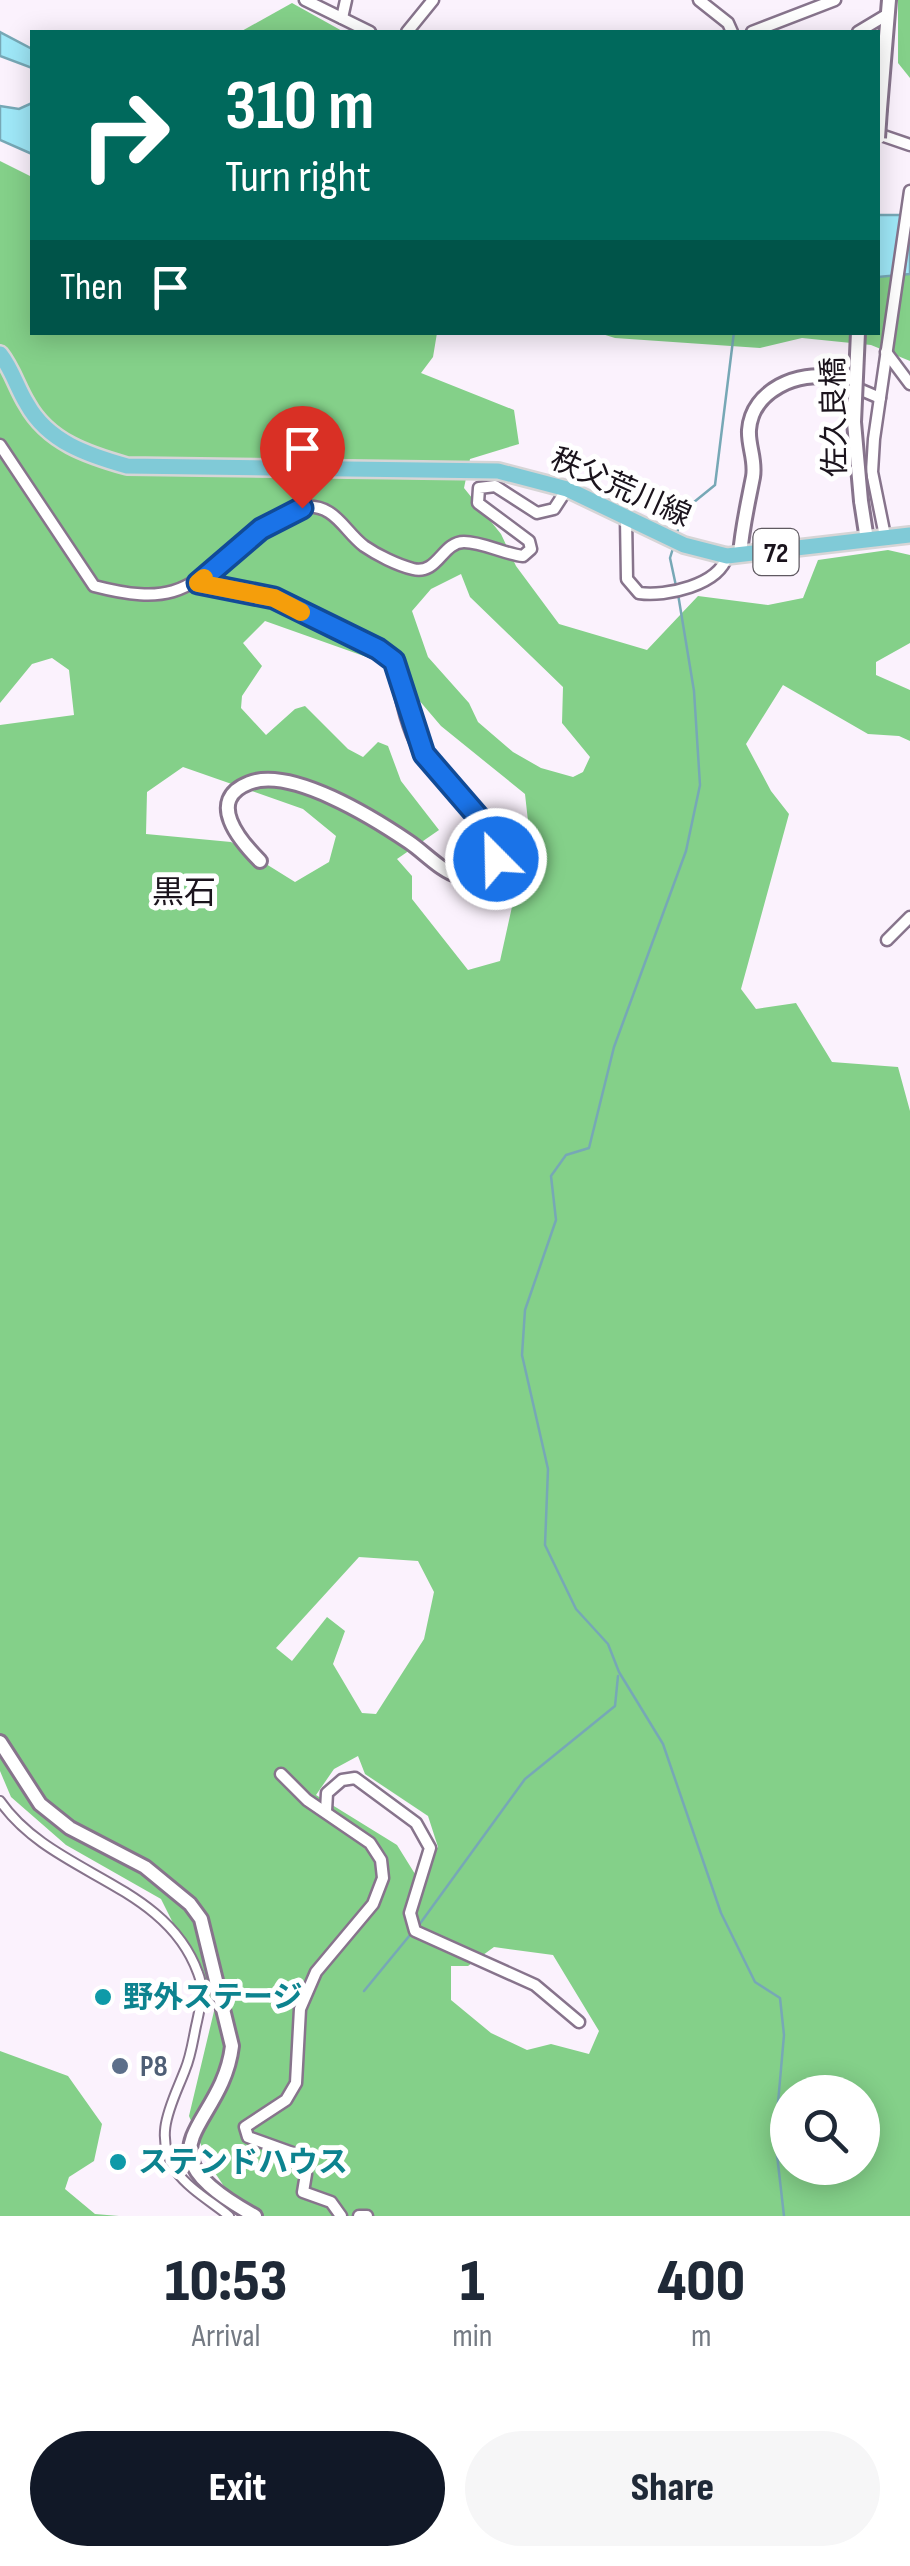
<!DOCTYPE html>
<html lang="en">
<head>
<meta charset="utf-8">
<style>
  body { margin:0; font-family:"Sofia Sans Condensed","Noto Sans JP",sans-serif; background:#f6f6f7; color:#1f2937; height:100vh; display:flex; flex-direction:column; font-size:38px; white-space:nowrap }
  * { box-sizing:border-box; margin:0 }
  p { font-size:32px; color:#747a83 }
  .icon { flex:none; width:55px; height:55px; fill:none; stroke:currentColor; stroke-width:2; stroke-linecap:round; stroke-linejoin:round }
  .map { position:relative; height:2216px; overflow:hidden }
  .details { display:flex; flex-direction:column; background:#fff; flex:1 }
  .details>* { flex:none }
  .banner { position:absolute; left:30px; top:30px; width:850px; height:305px; border-radius:0px; box-shadow:0 5px 25px #0003; background:#00695c; color:#fff; overflow:hidden }
  .fabs { position:absolute; left:770px; top:2075px; display:grid; gap:20px }
  .fabs a { display:grid; place-items:center; width:110px; height:110px; border-radius:50%; background:#fff; box-shadow:0 5px 25px #0003; font-size:50px }
  .pin { position:absolute; display:grid; place-items:center; width:85px; height:85px; color:#fff; margin:-102px -42px; border-radius:50% 50% 50% 0; rotate:-45deg; box-shadow:0 0 10px #0007 }
  .pin .icon { rotate:45deg }
  .me { position:absolute; width:110px; margin:-55px; rotate:337deg; stroke-linejoin:round; filter:drop-shadow(0 0 8px #0008) }
  .turn { display:flex; align-items:center; gap:35px; height:210px; padding:0 30px; font-size:45px }
  .turn .icon { width:130px; height:130px; stroke-width:2.5 }
  .turn b { display:block; font-size:70px; line-height:85px }
  .then { display:flex; align-items:center; height:95px; padding:0 30px; background:#0003; gap:20px; font-size:38px }
  .eta { display:flex; justify-content:space-evenly; align-items:center; height:170px; text-align:center }
  .eta b { font-size:60px; font-weight:800; line-height:70px }
  .cta { display:flex; gap:20px; margin-top:auto; padding:20px 30px }
  .cta a { flex:1; height:115px; border-radius:60px; background:#111827; color:#fff; font-size:40px; font-weight:800; line-height:115px; text-align:center }
  .cta a+a { background:#f6f6f7; color:#1f2937 }
  .map>svg:first-child { display:block }
  .forest { fill:#84d089; fill-rule:evenodd }
  .water { fill:#9fe8f8; stroke:#77a8b6; stroke-width:2.5 }
  .lines { fill:none; stroke-linecap:round; stroke-linejoin:round }
  .stream { stroke:#77a8b6; stroke-width:2.5 }
  .pedestrian-casing { stroke:#87748c; stroke-width:12 }
  .minor-casing { stroke:#87748c; stroke-width:15 }
  .tertiary-casing { stroke:#87748c; stroke-width:18 }
  .primary-casing { stroke:#d6d5d6; stroke-width:20 }
  .pedestrian { stroke:#fff; stroke-width:8 }
  .minor { stroke:#fff; stroke-width:10 }
  .tertiary { stroke:#fff; stroke-width:12 }
  .primary { stroke:#80cad7; stroke-width:15 }
  .tertiary-bridge-casing { stroke:#87748c; stroke-width:18; stroke-linecap:butt }
  .tertiary-bridge { stroke:#fff; stroke-width:12 }
  .route-casing { stroke:#114b97; stroke-width:25 }
  .route { stroke:#1a73e8; stroke-width:18 }
  .slow { stroke:#f59e0b; stroke-width:18 }
  .culture-dot { fill:#0f9aa8; stroke:#fff; stroke-width:4 }
  .service-dot { fill:#5c6f8a; stroke:#fff; stroke-width:4 }
  .labels { text-anchor:middle; stroke-width:10; stroke-linejoin:round; paint-order:stroke }
  .shield { fill:#fff; stroke:#5f5a61; stroke-width:2.5 }
  .shield-label { font-size:28px; font-weight:bold; fill:#1b141d }
  .street-label { font-size:30px; fill:#1b141d; stroke:#fff }
  .culture-label { font-size:30px; font-weight:bold; fill:#0d838f; stroke:#fff; text-anchor:start }
  .service-label { font-size:30px; font-weight:bold; fill:#4e5e75; stroke:#fff; text-anchor:start }
  .neighbourhood-label { font-size:32px; fill:#1b141d; stroke:#fff }
</style>
</head>
<body>
<div class="map">
<svg width="910" height="2216" viewBox="0 0 910 2216">
  <rect width="100%" height="100%" fill="#fbf2fd"/>
  <!-- forest -->
  <g class="forest">
    <polygon points="898,0 910,0 910,78 898,63"/>
    <polygon points="292,3 344,32 240,32"/>
    <path d="M0,161L32,177V332L437,333L433,357L421,373L514,410L519,444L470,459L464,488L501,534L516,566L559,624L647,650L698,596L768,605L803,598L818,560L888,550L910,555V643L876,662V675L910,690V741L899,736L868,734L783,685L746,744L771,791L789,814L741,989L756,1009L796,1003L832,1062L898,1067L910,1111V2216H244L209,2164L189,2116L215,2007L161,1899L66,1845L11,1797L0,1771V725L74,715L69,670L52,658L32,664L0,703ZM461,574L470,597L563,687L562,723L590,757L583,772L573,777L541,768L513,752L478,722L469,703L428,657L412,611L431,589ZM265,621L389,665L441,726L525,794L529,830L500,961L468,970L412,899V876L397,859L439,830L401,781L388,746L378,742L363,757L348,749L305,706L295,709L266,735L241,708L242,696L262,666L243,643ZM183,767L303,809L336,836L329,862L295,882L231,842L146,834L147,792ZM359,1557L418,1561L434,1592L424,1639L376,1714L362,1713L333,1664L345,1631L327,1617L292,1661L276,1648ZM358,1756L365,1774L428,1816L438,1847L415,1874L397,1845L316,1795L334,1769ZM494,1947L553,1955L599,2031L589,2054L551,2044L527,2050L491,2033L451,2000V1966H468ZM788,2092H862V2168H788Z"/>
    <polygon points="910,274 910,361 871,345 802,338 760,348 615,338 599,333 878,332 878,277"/>
    <polygon points="0,2051 68,2076 102,2124 94,2161 69,2177 65,2189 95,2214 119,2216 0,2216"/>
  </g>
  <!-- water -->
  <g class="water">
    <polygon points="0,32 32,49 32,68 0,56"/>
    <polygon points="32,103 32,154 0,140 0,106 19,109"/>
    <polygon points="878,215 910,215 910,274 878,277"/>
  </g>
  <g class="lines">
    <!-- stream -->
    <g class="stream">
      <polyline points="677,533 683,511 715,485 734,332"/>
      <polyline points="674,545 670,558 676,586"/>
      <polyline points="678,594 694,691 700,785 686,851 614,1047 589,1148 566,1155 551,1176 556,1220 525,1310 522,1355 548,1469 545,1545 576,1609 608,1644 619,1672 663,1744 721,1913 755,1982 780,1998 784,2035 775,2137 784,2216"/>
      <polyline points="419,1925 525,1779 615,1706 618,1676"/>
      <polyline points="364,1991 410,1935"/>
    </g>
    <!-- pedestrian casing -->
    <g class="pedestrian-casing">
      <path id="pedestrian" d="M0,1801C52,1876 165,1882 198,1973C205,1990 200,2008 196,2026C193,2040 191,2056 185,2070C172,2104 152,2135 176,2171C189,2189 212,2202 229,2216"/>
    </g>
    <!-- minor casing -->
    <g class="minor-casing">
      <g id="minor">
        <polyline points="305,0 370,32"/>
        <polyline points="699,0 728,23 732,32"/>
        <polyline points="342,18 346,0"/>
        <polyline points="407,32 433,0"/>
        <polyline points="752,32 835,0"/>
        <polyline points="858,32 888,14"/>
        <polyline points="878,134 910,145"/>
        <polyline points="886,352 910,384"/>
        <polyline points="833,378 880,398"/>
        <path d="M0,445L94,586C183,609 190,584 256,533C269,523 285,510 302,507C335,503 343,530 364,546C377,555 397,565 413,569C438,575 442,542 464,542C483,542 504,554 523,556L531,549L529,541L478,503L479,488L495,486L537,513L554,509L567,489"/>
        <path d="M626,518L627,579L639,593C666,597 719,585 727,556"/>
        <polyline points="885,536 872,472 874,439 910,191"/>
        <polyline points="887,940 910,917"/>
        <polyline points="281,1774 307,1800 370,1843 381,1860 383,1878 373,1904 316,1972 300,2009 296,2083 286,2100 245,2127 248,2137 301,2156 306,2174 303,2192 331,2202 341,2216"/>
        <polyline points="326,1811 327,1793 342,1780 355,1778 416,1823 430,1848 410,1913 415,1931 535,1985 579,2022"/>
        <polyline points="359,2216 367,2216"/>
      </g>
    </g>
    <!-- tertiary casing -->
    <g class="tertiary-casing">
      <g id="tertiary">
        <polyline points="880,109 889,0"/>
        <polyline points="861,501 867,540"/>
        <path d="M740,555C742,528 748,503 753,477C756,460 748,446 749,430C752,390 799,370 833,378"/>
        <path d="M198,583L274,598L394,661C401,689 406,723 420,748C436,776 506,824 496,858C492,874 474,880 459,876C442,872 424,852 409,842C375,819 291,766 249,783C205,800 240,841 260,861"/>
        <path d="M0,1742L40,1804L70,1828L145,1867L190,1904L201,1919L232,2046C222,2130 130,2147 255,2216"/>
      </g>
    </g>
    <!-- primary casing -->
    <g class="primary-casing">
      <path id="primary" d="M0,354C12,369 17,388 27,404C48,442 88,455 127,466L498,471L567,489L684,545L727,556L910,535"/>
    </g>
    <!-- pedestrian -->
    <use href="#pedestrian" class="pedestrian"/>
    <!-- minor -->
    <use href="#minor" class="minor"/>
    <!-- tertiary -->
    <use href="#tertiary" class="tertiary"/>
    <!-- primary -->
    <use href="#primary" class="primary"/>
    <!-- tertiary-bridge casing -->
    <g class="tertiary-bridge-casing">
      <g id="tertiary-bridge">
        <polyline points="878,138 880,109"/>
        <polyline points="858,332 854,422 861,501"/>
      </g>
    </g>
    <!-- tertiary-bridge -->
    <use href="#tertiary-bridge" class="tertiary-bridge"/>
  </g>
  <g class="lines">
    <!-- route casing -->
    <g class="route-casing">
      <polyline id="route" points="302,508 261,529 198,583 274,598 378,649 394,661 424,754 487,827 494,840 496,859"/>
    </g>
    <!-- route -->
    <use href="#route" class="route"/>
    <!-- slow -->
    <polyline class="slow" points="204,578 198,583 274,598 301,612"/>
  </g>
  <!-- markers -->
  <g class="culture-dot">
    <circle cx="103" cy="1997" r="10"/>
    <circle cx="118" cy="2162" r="10"/>
  </g>
  <circle class="service-dot" cx="120" cy="2066" r="10"/>
  <g class="labels">
    <!-- shield labels -->
    <rect class="shield" x="753.5" y="529" width="45" height="46" rx="8"/>
    <g class="shield-label">
      <text x="776" y="562">72</text>
    </g>
    <!-- street labels -->
    <g class="street-label">
      <text transform="translate(834 417) rotate(-91)" y="10">佐久良橋</text>
      <text transform="translate(621 487) rotate(24)" y="10">秩父荒川線</text>
    </g>
    <!-- culture labels -->
    <g class="culture-label">
      <text x="123" y="2007">野外ステージ</text>
      <text x="138" y="2172">ステンドハウス</text>
    </g>
    <!-- service labels -->
    <g class="service-label">
      <text x="140" y="2076">P8</text>
    </g>
    <!-- neighbourhood labels -->
    <g class="neighbourhood-label">
      <text x="184" y="903">黒石</text>
    </g>
  </g>
</svg>
<div class="fabs">
<a><svg class="icon" aria-label="search" viewBox="0 0 24 24"><circle cx="10" cy="10" r="6"/><path d="M15 15l6 6"/></svg></a>
</div>
<div class="pin" style="left:302px;top:508px;background:#d93025"><svg class="icon" aria-label="arrive" viewBox="0 0 24 24"><path d="M6 21V4h12l-3 4 3 4H6"/></svg></div>
<svg class="me" style="left:496px;top:859px" viewBox="-20 -20 40 40"><circle r="17" fill="#1a73e8" stroke="#fff" stroke-width="3"/><path d="M0-11L8 9 0 5-8 9z" fill="#fff"/></svg>
<div class="banner">
<div class="turn"><svg class="icon" aria-label="right" viewBox="0 0 24 24"><path d="M7 20v-9h11M14 6l5 5-5 5"/></svg><div><b>310 m</b>Turn right</div></div>
<div class="then">Then<svg class="icon" aria-label="arrive" viewBox="0 0 24 24"><path d="M6 21V4h12l-3 4 3 4H6"/></svg></div>
</div>
</div>
<section class="details">
<div class="eta">
<div><b>10:53</b><p>Arrival</p></div>
<div><b>1</b><p>min</p></div>
<div><b>400</b><p>m</p></div>
</div>
<div class="cta"><a>Exit</a><a>Share</a></div>
</section>
</body>
</html>
